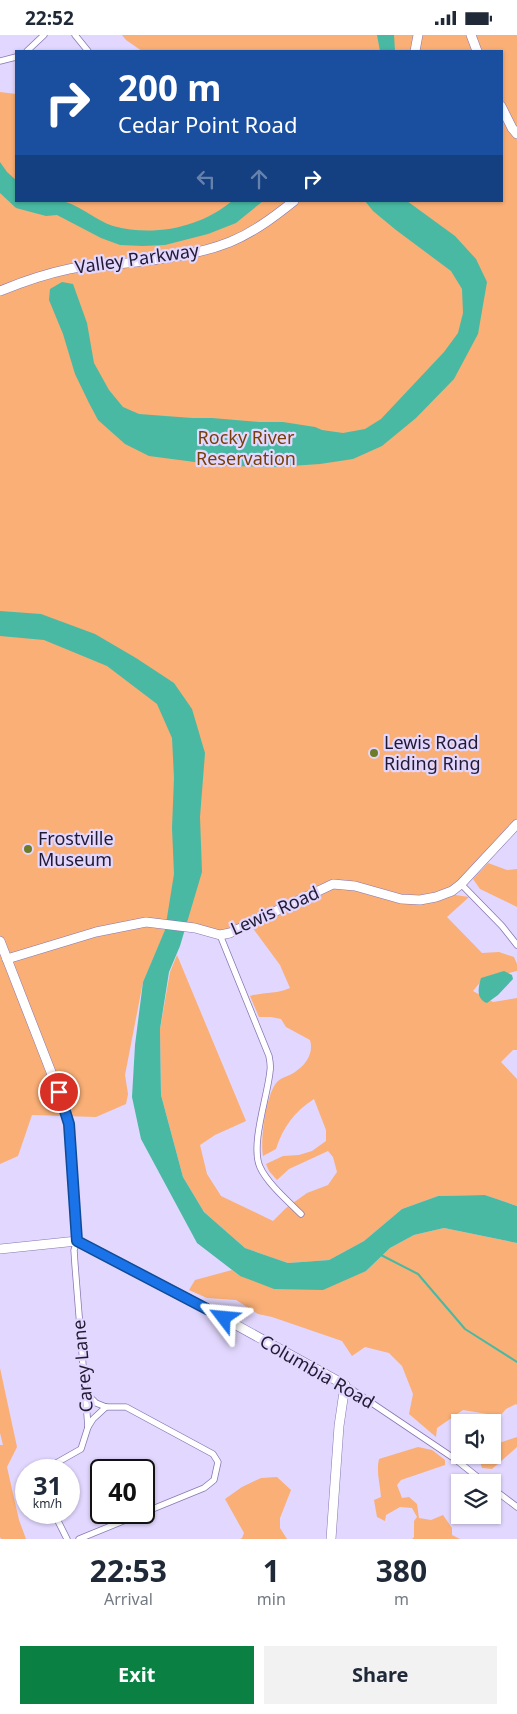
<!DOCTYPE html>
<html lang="en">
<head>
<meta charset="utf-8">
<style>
  body { margin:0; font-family:"Noto Sans",sans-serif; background:#f2f2f3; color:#1f2937; height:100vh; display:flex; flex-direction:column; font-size:19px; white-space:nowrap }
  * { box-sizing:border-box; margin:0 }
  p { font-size:16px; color:#747a83 }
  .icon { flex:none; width:28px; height:28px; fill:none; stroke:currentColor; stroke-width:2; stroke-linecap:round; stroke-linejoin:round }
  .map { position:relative; height:1504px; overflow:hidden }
  .panel { display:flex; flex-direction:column; background:#fff; flex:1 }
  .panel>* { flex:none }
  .banner { position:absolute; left:15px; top:15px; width:488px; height:152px; border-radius:0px; box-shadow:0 1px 4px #0004; background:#1a4fa0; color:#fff; overflow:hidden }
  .controls { position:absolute; left:451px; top:1379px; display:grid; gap:10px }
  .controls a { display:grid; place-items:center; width:50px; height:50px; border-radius:0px; background:#fff; box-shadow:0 1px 4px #0004; font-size:25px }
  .speed { position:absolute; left:15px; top:1424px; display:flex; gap:10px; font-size:25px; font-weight:700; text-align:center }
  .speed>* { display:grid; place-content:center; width:65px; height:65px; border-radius:50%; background:#fff; box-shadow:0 1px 4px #0004; line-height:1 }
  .speed small { font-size:12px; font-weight:400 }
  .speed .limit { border:2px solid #111; border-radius:8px; background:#fff; color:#111 }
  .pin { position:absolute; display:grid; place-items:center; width:42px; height:42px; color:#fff; margin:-21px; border:2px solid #fff; border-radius:50%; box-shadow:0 1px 5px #0007 }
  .me { position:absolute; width:55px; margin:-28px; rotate:299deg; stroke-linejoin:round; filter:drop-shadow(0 0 4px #0008) }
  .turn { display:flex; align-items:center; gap:18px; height:105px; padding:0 20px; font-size:22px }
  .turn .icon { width:65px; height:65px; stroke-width:2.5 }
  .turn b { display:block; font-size:35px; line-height:42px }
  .lanes { display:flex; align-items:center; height:48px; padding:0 20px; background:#0003; justify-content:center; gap:25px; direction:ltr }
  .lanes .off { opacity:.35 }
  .eta { display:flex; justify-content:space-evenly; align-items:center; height:85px; text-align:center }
  .eta b { font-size:30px; font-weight:700; line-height:35px }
  .primary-button { display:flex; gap:10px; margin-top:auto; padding:10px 20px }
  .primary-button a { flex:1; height:58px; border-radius:0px; background:#0b8043; color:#fff; font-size:20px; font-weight:700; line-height:58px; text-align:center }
  .primary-button a+a { background:#f2f2f3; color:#1f2937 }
  .status { display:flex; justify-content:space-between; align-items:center; height:35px; padding:0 25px; background:#fff; direction:ltr }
  .status svg { height:14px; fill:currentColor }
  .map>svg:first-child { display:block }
  .green { fill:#f9af76 }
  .water { fill:#49b9a3 }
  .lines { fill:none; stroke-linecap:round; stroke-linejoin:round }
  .stream { stroke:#49b9a3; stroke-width:2 }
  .street-casing { stroke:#8876b1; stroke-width:7 }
  .secondary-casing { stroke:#8876b1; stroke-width:10 }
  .street { stroke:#fff; stroke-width:5.5 }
  .secondary { stroke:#fff; stroke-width:9 }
  .route-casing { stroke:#114b97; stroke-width:12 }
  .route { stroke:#1a73e8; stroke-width:9 }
  .poi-dot { fill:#6e7b28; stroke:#e2d7fe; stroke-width:2 }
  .labels { text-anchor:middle; stroke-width:4.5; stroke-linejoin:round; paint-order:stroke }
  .street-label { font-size:18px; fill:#221a32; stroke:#e2d7fe }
  .park-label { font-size:18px; fill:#763f07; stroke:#e2d7fe }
  .poi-label { font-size:18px; fill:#221a32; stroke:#e2d7fe; text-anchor:start }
</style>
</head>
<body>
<div class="status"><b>22:52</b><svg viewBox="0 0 49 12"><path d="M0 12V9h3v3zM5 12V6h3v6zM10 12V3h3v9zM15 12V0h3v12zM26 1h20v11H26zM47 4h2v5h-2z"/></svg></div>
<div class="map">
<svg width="517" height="1504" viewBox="0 0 517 1504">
  <rect width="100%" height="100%" fill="#e2d7fe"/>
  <!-- green -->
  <g class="green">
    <polygon points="122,0 517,0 517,789 455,855 413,867 335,846 233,897 168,889 143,947 125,1040 128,1059 126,1069 96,1082 32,1080 18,1121 0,1129 0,57 16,59 16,166 501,166 501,16 142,16 126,5"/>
    <polygon points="488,828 507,835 517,834 517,872 480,854 473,844"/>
    <path d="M332,854H355L413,869L455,860L469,862L447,882L482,918L499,917L514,922L517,929V936L482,945L473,956L493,967L517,963V1015H513L501,1027L517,1044V1171L485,1160L438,1161L402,1174L364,1206L329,1225L288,1228L245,1213L204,1177L183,1142L161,1060L160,994L170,937L177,920L246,1086L215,1100L200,1110L207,1139L221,1161L273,1186L286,1173L307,1158L328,1150L337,1137L333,1122L328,1116L289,1134L277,1145L269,1136L266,1129L283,1121L299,1120L312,1116L326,1106V1095L314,1064C295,1076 283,1092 276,1114L263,1121C260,1106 266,1057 278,1046C282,1042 290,1041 295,1037C306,1030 314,1018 310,1005L286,992L281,984L271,982H259L250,961C264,957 277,959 290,953L280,930L252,892Z"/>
    <polygon points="444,1193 517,1208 517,1370 516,1369 506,1374 500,1381 463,1375 437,1393 436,1402 409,1379 413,1359 402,1331 389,1318 365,1312 352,1321 342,1306 272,1282 258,1279 236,1265 207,1263 189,1255 195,1245 232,1235 240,1241 366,1236 390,1213 414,1200"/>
    <polygon points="0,1333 17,1412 7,1432 19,1485 26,1504 1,1504 0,1502 0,1410 3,1410 0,1398"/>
    <polygon points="517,1402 517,1412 492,1434 482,1433 478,1420 492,1420 493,1410"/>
    <path d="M418,1412L432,1415L445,1425V1430L401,1445L397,1450L402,1463L409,1462L417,1469L419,1483L431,1485L443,1480L452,1493V1500L460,1504H412L414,1502V1486L417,1482L412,1473L400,1472L386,1480L385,1486L377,1482L374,1465L381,1462C380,1448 376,1437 379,1424Z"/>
    <polygon points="277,1442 291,1455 280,1483 280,1493 287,1504 240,1504 242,1503 244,1498 225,1464 242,1452 261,1443"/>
  </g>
  <!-- water -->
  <g class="water">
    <polygon points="377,0 394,0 395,16 380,16"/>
    <path d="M0,127L7,137L16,145V166C28,166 56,163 66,167C82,172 97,186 113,191C153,202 200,193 232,166H263L236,188L208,199L165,210L143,211L120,210L101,203L57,180L46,181L16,173L0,158Z"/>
    <polygon points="365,166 407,166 455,201 476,224 487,247 478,299 454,344 416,383 382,411 353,424 320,429 275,432 225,431 149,421 125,409 98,385 89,368 75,339 63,299 49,265 50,254 62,247 73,249 87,288 94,328 109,355 123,372 139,379 192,383 212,383 259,387 283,387 315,392 322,395 343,398 365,394 381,384 444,317 458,298 463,278 462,254 451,236 396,195 373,176"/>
    <polygon points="0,576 41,579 95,599 136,623 174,648 192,674 205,718 200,782 202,837 180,911 169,937 160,994 161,1060 183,1142 204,1177 245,1213 288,1228 329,1225 364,1206 402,1174 438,1161 485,1160 517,1171 517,1208 444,1193 414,1200 390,1213 366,1236 323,1255 274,1254 240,1241 197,1208 141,1104 132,1062 135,1010 143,947 165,895 174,839 172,793 174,743 172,703 157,669 107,631 44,605 0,601"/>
    <path d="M504,936L512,940L513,944L498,960L487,968C476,964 478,953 481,943Z"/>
  </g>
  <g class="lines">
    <!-- stream -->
    <polyline class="stream" points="381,1220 418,1239 465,1294 517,1327"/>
    <!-- street casing -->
    <g class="street-casing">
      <g id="street">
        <polyline points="75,0 88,16"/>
        <polyline points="27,16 44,0"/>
        <polyline points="0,26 16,22"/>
        <polyline points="461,849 502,891 517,910"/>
        <path d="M220,900L269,1021C270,1026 271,1031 270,1036C268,1060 250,1110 260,1132C267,1148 289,1167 301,1179"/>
        <polyline points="345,1350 455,1424 485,1448"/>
        <polyline points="88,1392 93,1384 106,1372"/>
        <polyline points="44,1435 81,1414 88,1392 75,1230 74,1215 77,1206"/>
        <polyline points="492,1453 517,1472"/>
        <polyline points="54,1478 67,1504"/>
        <polyline points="79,1504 204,1453 214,1445 218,1427 213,1419 126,1372 106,1372 96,1368 85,1357"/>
      </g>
    </g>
    <!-- secondary casing -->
    <g class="secondary-casing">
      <g id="secondary">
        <polyline points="471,0 477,16"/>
        <polyline points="415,16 418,0"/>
        <polyline points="501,71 512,93 517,99"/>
        <path d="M0,256C22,247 45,239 69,234C82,231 97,231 110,230C151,225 192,222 230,207C254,197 274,182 294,166"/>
        <polyline points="0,906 65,1073 69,1089 77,1206"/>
        <polyline points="7,924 96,897 146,887 195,893 220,900 230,898 333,849 355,851 401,864 420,865 436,862 452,856 461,849 517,789"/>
        <polyline points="0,1214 77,1206 189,1264 345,1350 339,1391 331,1504"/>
      </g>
    </g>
    <!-- street -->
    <use href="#street" class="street"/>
    <!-- secondary -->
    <use href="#secondary" class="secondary"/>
  </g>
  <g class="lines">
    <!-- route casing -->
    <g class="route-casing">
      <polyline id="route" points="59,1057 69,1089 77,1206 224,1283"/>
    </g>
    <!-- route -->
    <use href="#route" class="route"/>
  </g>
  <!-- markers -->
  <g class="poi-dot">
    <circle cx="374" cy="718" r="5"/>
    <circle cx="28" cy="814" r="5"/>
  </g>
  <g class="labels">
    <!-- street labels -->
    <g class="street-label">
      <text transform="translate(137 224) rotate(-8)" y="6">Valley Parkway</text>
      <text transform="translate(275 876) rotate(-24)" y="6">Lewis Road</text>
      <text transform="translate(83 1331) rotate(-95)" y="6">Carey Lane</text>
      <text transform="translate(317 1337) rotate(30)" y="6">Columbia Road</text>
    </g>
    <!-- park labels -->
    <g class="park-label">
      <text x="246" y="409">Rocky River<tspan x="246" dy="21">Reservation</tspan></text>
    </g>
    <!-- poi labels -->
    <g class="poi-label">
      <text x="384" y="714">Lewis Road<tspan x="384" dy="21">Riding Ring</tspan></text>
      <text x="38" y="810">Frostville<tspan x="38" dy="21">Museum</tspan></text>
    </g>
  </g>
</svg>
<div class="controls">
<a><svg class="icon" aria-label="sound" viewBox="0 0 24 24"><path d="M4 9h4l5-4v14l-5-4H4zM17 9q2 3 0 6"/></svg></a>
<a><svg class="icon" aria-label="layers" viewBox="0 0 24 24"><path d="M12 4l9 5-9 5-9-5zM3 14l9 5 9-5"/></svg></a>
</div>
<div class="speed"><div>31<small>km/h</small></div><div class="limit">40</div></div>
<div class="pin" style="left:59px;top:1057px;background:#d93025"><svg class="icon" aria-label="arrive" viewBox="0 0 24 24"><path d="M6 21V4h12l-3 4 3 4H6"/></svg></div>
<svg class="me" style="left:224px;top:1283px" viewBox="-20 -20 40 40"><path d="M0-17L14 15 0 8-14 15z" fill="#1a73e8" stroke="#fff" stroke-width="4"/></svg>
<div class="banner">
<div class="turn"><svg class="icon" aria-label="right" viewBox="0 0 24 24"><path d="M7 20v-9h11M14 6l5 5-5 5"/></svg><div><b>200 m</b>Cedar Point Road</div></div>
<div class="lanes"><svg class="icon off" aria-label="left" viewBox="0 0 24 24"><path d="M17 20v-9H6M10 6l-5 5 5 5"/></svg><svg class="icon off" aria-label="ahead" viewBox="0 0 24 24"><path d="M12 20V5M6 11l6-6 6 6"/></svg><svg class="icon" aria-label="right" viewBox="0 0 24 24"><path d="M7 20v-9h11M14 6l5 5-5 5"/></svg></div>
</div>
</div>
<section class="panel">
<div class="eta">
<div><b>22:53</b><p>Arrival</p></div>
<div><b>1</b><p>min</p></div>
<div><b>380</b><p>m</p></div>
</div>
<div class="primary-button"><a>Exit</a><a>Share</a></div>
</section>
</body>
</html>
